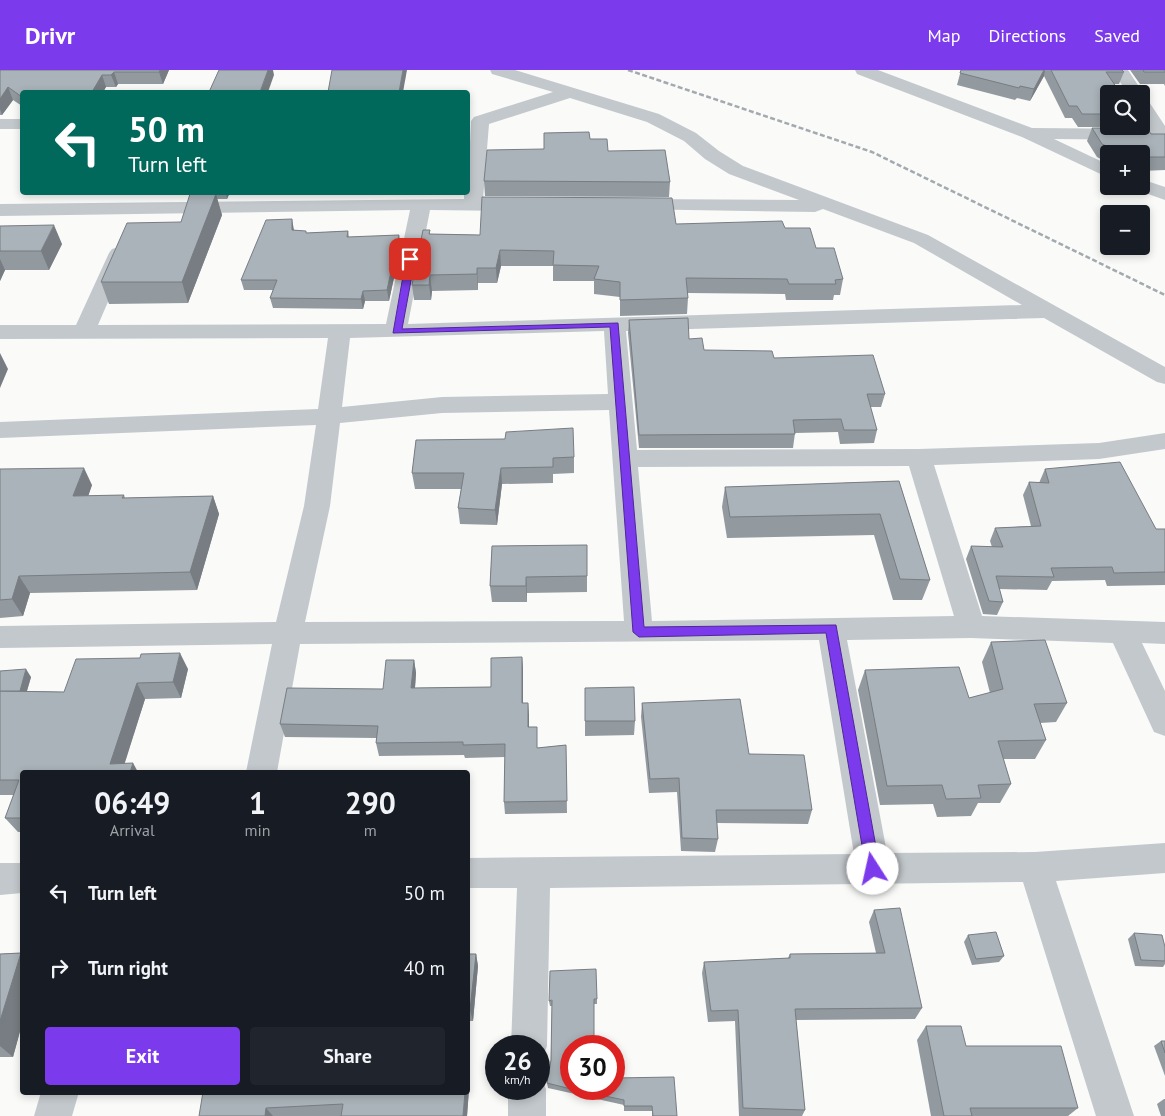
<!DOCTYPE html>
<html lang="en">
<head>
<meta charset="utf-8">
<style>
  body { margin:0; font-family:"PT Sans",sans-serif; background:#20242c; color:#f1f3f6; height:100vh; display:flex; flex-direction:column; font-size:19px; white-space:nowrap }
  * { box-sizing:border-box; margin:0 }
  p { font-size:16px; color:#9ea1a6 }
  .icon { flex:none; width:28px; height:28px; fill:none; stroke:currentColor; stroke-width:2; stroke-linecap:round; stroke-linejoin:round }
  .map { position:relative; flex:1; overflow:hidden }
  .sheet { position:absolute; left:20px; top:700px; width:450px; height:325px; display:flex; flex-direction:column; background:#171b24; border-radius:5px; box-shadow:0 2px 8px #0003 }
  .sheet>* { flex:none }
  .hud { position:absolute; left:20px; top:20px; width:450px; height:105px; border-radius:5px; box-shadow:0 2px 8px #0003; background:#00695c; color:#fff; overflow:hidden }
  .buttons { position:absolute; left:1100px; top:15px; display:grid; gap:10px }
  .buttons a { display:grid; place-items:center; width:50px; height:50px; border-radius:5px; background:#171b24; box-shadow:0 2px 8px #0003; font-size:25px }
  .speed { position:absolute; left:485px; top:965px; display:flex; gap:10px; font-size:25px; font-weight:700; text-align:center }
  .speed>* { display:grid; place-content:center; width:65px; height:65px; border-radius:50%; background:#171b24; box-shadow:0 2px 8px #0003; line-height:1 }
  .speed small { font-size:12px; font-weight:400 }
  .speed .limit { border:8px solid #d22; background:#fff; color:#111 }
  .pin { position:absolute; display:grid; place-items:center; width:42px; height:42px; color:#fff; margin:-21px; border-radius:10px; box-shadow:0 2px 8px #0006 }
  .me { position:absolute; width:55px; margin:-28px; rotate:350deg; stroke-linejoin:round; filter:drop-shadow(0 0 4px #0008) }
  .turn { display:flex; align-items:center; gap:18px; height:105px; padding:0 25px; font-size:22px }
  .turn .icon { width:65px; height:65px; stroke-width:2.5 }
  .turn b { display:block; font-size:35px; line-height:42px }
  .eta { display:flex; justify-content:space-evenly; align-items:center; height:85px; text-align:center }
  .eta b { font-size:30px; font-weight:800; line-height:35px }
  .button { display:flex; gap:10px; margin-top:auto; padding:10px 25px }
  .button a { flex:1; height:58px; border-radius:5px; background:#7c3aed; color:#fff; font-size:20px; font-weight:800; line-height:58px; text-align:center }
  .button a+a { background:#20242c; color:#f1f3f6 }
  ul { padding:0; list-style:none }
  li { display:flex; align-items:center; gap:15px; height:75px; padding:0 25px }
  li div { flex:1 }
  li b { display:block; font-size:19px }
  li em { font-style:normal }
  header { display:flex; align-items:center; gap:30px; box-sizing:border-box; height:70px; padding:0 25px; background:#7c3aed; color:#fff }
  header strong { font-size:24px }
  nav { display:flex; gap:28px; margin-inline-start:auto; font-size:18px }
  .map>svg:first-child { display:block }
  .lines { fill:none; stroke-linecap:round; stroke-linejoin:round }
  .minor { fill:#c3c8cc; fill-rule:evenodd }
  .rail { stroke:#a2aab0; stroke-width:2.5; stroke-dasharray:5 2.5; stroke-linecap:butt }
  .wall { fill:#929a9f }
  .shaded-wall { fill:#777d82 }
  .building { fill:#aab3b9; stroke:#777d82 }
  .route { fill:#7c3aed; stroke:#51269a }
</style>
</head>
<body>
<header>
<strong>Drivr</strong>
<nav><a>Map</a><a>Directions</a><a>Saved</a></nav>
</header>
<div class="map">
<svg width="1165" height="1046" viewBox="0 0 1165 1046">
  <rect width="100%" height="100%" fill="#fafaf8"/>
  <g class="lines">
    <!-- minor -->
    <g class="minor">
      <path d="M490,0H515L659,44L696,63L719,81L743,96L928,165L1165,297V314L1157,312L1044,248L626,261L637,380L919,379L1099,373L1165,363V379L1099,389L934,395L982,546L1165,552V574L1142,573L1165,621V666L1154,662L1113,573L971,568L847,570L887,783L1035,782L1165,773V803L1056,811L1134,1046H1096L1023,812L550,818L547,976L542,989L539,990V976H511L517,818H468V788L854,784L819,570L300,574L277,702H246L272,574L0,578V556L276,552L304,436L316,355L0,368V352L318,339L328,268L0,269V255H76L109,183L112,179L119,177L126,179L129,183L98,255L386,254L410,140L0,146V134L464,129V122H468L471,51L474,47L553,22L492,4ZM570,28L647,52L684,71L705,89L729,104L799,130L635,129L628,131L625,135L628,139L815,142L823,139L914,173L1022,235L408,254L430,140L520,141L527,139L530,135L527,131L483,129L489,54ZM604,261L608,324L442,327L342,337L350,268ZM609,340L624,551L305,552L330,436L340,353L442,343ZM909,396L954,546L652,551L638,397Z"/>
      <polygon points="855,0 878,0 1032,58 1149,59 1141,45 1141,24 1128,24 1112,0 1128,0 1165,56 1165,76 1159,75 1156,70 1054,69 1109,95 1109,108 1022,67 857,4"/>
      <rect x="0" y="49" width="22" height="10"/>
      <polygon points="1141,109 1165,117 1165,130 1134,119 1132,116 1141,116"/>
      <polygon points="0,793 22,793 22,823 0,825"/>
      <polygon points="539,1005 546,1019 546,1046 508,1046 508,1019 539,1019"/>
      <polygon points="41,1022 79,1022 72,1046 34,1046"/>
    </g>
    <!-- rail -->
    <polyline class="rail" points="628,0 872,82 1165,225"/>
  </g>
  <!-- wall -->
  <g class="wall">
    <polygon points="0,0 169,0 163,14 118,14 116,17 106,17 103,22 22,22 22,36 13,30 2,45 0,45"/>
    <polygon points="961,0 1122,0 1124,2 1119,14 1115,14 1109,24 1109,56 1132,56 1131,57 1078,57 1072,48 1065,48 1044,6 1030,31 1017,28 1015,30 957,15"/>
    <polygon points="1130,0 1165,0 1165,16 1164,14 1140,14"/>
    <polygon points="1092,58 1151,64 1165,64 1165,100 1141,101 1141,84 1109,84 1109,93 1097,87 1087,71"/>
    <polygon points="590,69 608,81 670,112 669,127 485,126 484,111 544,79"/>
    <polygon points="155,122 230,122 227,129 217,129 222,145 188,233 109,234 101,212 181,152 199,124 199,123 155,124"/>
    <polygon points="676,154 785,158 816,178 843,209 840,225 834,225 833,230 786,230 785,224 688,223 688,228 687,244 620,246 620,227 594,224 594,211 553,211 553,196 501,196 497,213 478,213 478,220 432,221 431,230 414,230 412,215 430,160 430,164 480,165"/>
    <polygon points="0,156 62,174 49,200 5,200 0,211"/>
    <polygon points="294,160 307,163 348,161 349,167 401,175 389,231 365,231 363,239 273,238 270,228 273,220 244,220 241,210"/>
    <polygon points="629,250 689,269 704,280 774,288 885,324 881,337 870,337 877,360 874,373 840,374 838,362 795,363 793,378 639,378 628,263"/>
    <polygon points="416,370 574,387 574,403 553,404 553,413 502,414 497,455 460,454 458,438 461,419 415,419 412,403"/>
    <polygon points="0,399 92,415 88,426 124,425 125,428 213,426 219,444 197,520 30,523 23,546 0,548"/>
    <polygon points="1045,399 1156,459 1165,459 1165,515 1107,516 1105,510 1052,511 1047,520 999,519 1003,532 997,545 983,544 966,489 971,476 992,477 990,471 995,458 1031,456 1023,425 1029,412 1039,413"/>
    <polygon points="899,411 930,510 922,530 893,530 874,465 727,468 722,437 725,417"/>
    <polygon points="492,476 587,506 587,522 527,523 527,532 492,532 490,516"/>
    <polygon points="991,572 1067,633 1056,652 1040,653 1046,670 1035,689 1003,689 1011,714 1000,733 978,733 971,746 937,747 933,734 880,735 858,620 865,600 969,628 990,623 982,592"/>
    <polygon points="522,587 523,600 523,633 528,633 529,657 537,670 537,678 566,675 567,743 505,744 504,732 505,687 465,688 464,685 379,686 376,673 376,668 285,667 280,654 383,619 414,590 416,603 415,618 491,617"/>
    <polygon points="188,599 181,628 145,629 124,694 22,702 22,762 18,762 5,748 14,725 0,725 0,601 31,607 27,621 64,622"/>
    <polygon points="585,618 635,651 634,665 585,666"/>
    <polygon points="642,633 749,684 812,740 808,754 717,753 718,769 715,782 681,781 677,722 649,723 641,647"/>
    <polygon points="874,840 922,938 915,949 796,950 805,1040 802,1046 739,1046 735,951 708,952 702,903 704,892 788,888 790,884 876,883 869,852"/>
    <polygon points="1134,863 1165,877 1165,894 1163,897 1135,896 1128,869"/>
    <polygon points="968,865 1004,886 999,892 972,895 964,872"/>
    <polygon points="21,883 22,885 22,954 13,987 0,987 0,884"/>
    <polygon points="468,884 476,884 478,896 473,951 468,951"/>
    <polygon points="597,929 597,934 594,934 571,1019 614,1019 677,1046 652,1046 652,1041 624,1041 624,1035 548,1018 547,1013 551,990 552,936 550,936 549,931"/>
    <polygon points="926,956 966,976 1078,1038 1068,1046 931,1046 917,970"/>
    <polygon points="1161,971 1165,971 1165,1006 1154,976"/>
    <polygon points="470,1006 467,1046 199,1046"/>
    <polygon points="1164,1029 1165,1029 1165,1046 1161,1046 1157,1034"/>
  </g>
  <!-- shaded-wall -->
  <g class="shaded-wall">
    <polygon points="160,0 169,0 163,14 159,2"/>
    <polygon points="268,0 273,0 274,5 268,22 260,22"/>
    <polygon points="403,0 407,0 403,22 399,22"/>
    <polygon points="1044,0 1045,0 1044,6 1030,31 1034,19"/>
    <polygon points="114,2 118,14 116,17 111,5"/>
    <polygon points="102,5 106,17 103,22 92,22"/>
    <polygon points="8,17 13,30 2,45 0,39 0,29"/>
    <polygon points="226,122 230,122 227,129"/>
    <polygon points="216,124 222,145 188,233 182,212"/>
    <polygon points="292,149 294,160 294,171 292,160"/>
    <polygon points="54,155 62,174 49,200 41,181"/>
    <polygon points="399,165 401,175 389,231 387,220"/>
    <polygon points="500,180 501,196 497,213 496,198"/>
    <polygon points="0,189 5,200 0,211"/>
    <polygon points="477,198 478,213 478,220 477,204"/>
    <polygon points="430,205 432,221 431,230 429,215"/>
    <polygon points="363,221 365,231 363,239 361,229"/>
    <polygon points="0,283 8,299 0,318"/>
    <polygon points="84,398 92,415 82,444 73,426"/>
    <polygon points="501,398 502,414 497,455 495,440"/>
    <polygon points="213,426 219,444 197,520 190,502"/>
    <polygon points="19,506 30,523 23,546 12,529"/>
    <polygon points="526,507 527,523 527,532 526,516"/>
    <polygon points="180,583 188,599 181,628 173,612"/>
    <polygon points="522,587 523,600 523,646 522,633"/>
    <polygon points="414,590 416,603 414,631 411,618"/>
    <polygon points="26,599 31,607 23,634 18,627"/>
    <polygon points="137,613 145,629 122,702 110,694"/>
    <polygon points="528,633 529,645 529,670 528,657"/>
    <polygon points="133,693 138,702 130,702"/>
    <polygon points="21,883 22,885 22,954 13,987 0,976 0,951"/>
    <polygon points="476,884 478,896 473,951 470,940"/>
    <polygon points="468,995 470,1006 467,1046 463,1046 465,1022 468,1022"/>
    <polygon points="266,1038 273,1046 265,1046"/>
  </g>
  <!-- building -->
  <g class="building">
    <polygon points="0,0 160,0 159,2 114,2 111,5 102,5 92,22 22,22 22,27 8,17 0,29"/>
    <polygon points="219,0 268,0 260,22 209,22"/>
    <polygon points="332,0 403,0 399,22 328,22"/>
    <polygon points="961,0 1044,0 1034,19 1020,16 1019,18 960,3"/>
    <polygon points="1051,0 1122,0 1124,2 1106,2 1121,24 1109,24 1109,44 1082,44 1077,36 1069,36"/>
    <polygon points="1143,0 1165,0 1165,2 1144,2"/>
    <polygon points="1092,58 1147,58 1151,64 1165,64 1165,87 1141,87 1141,84 1116,84 1115,80 1102,74"/>
    <polygon points="589,62 590,69 607,69 608,81 665,80 670,112 484,111 487,80 544,79 544,63"/>
    <polygon points="190,124 216,124 182,212 101,212 127,153 181,152"/>
    <polygon points="482,127 672,128 676,154 782,151 785,158 810,158 816,178 834,178 843,209 835,210 836,214 789,214 787,209 686,208 688,228 620,230 620,212 594,209 599,196 553,195 554,181 500,180 496,198 477,198 477,204 430,205 429,215 412,215 423,160 430,160 429,164 480,165"/>
    <polygon points="292,149 292,160 306,161 306,163 348,161 347,167 399,165 387,220 363,221 361,229 270,228 277,210 241,210 266,150"/>
    <polygon points="54,155 41,181 0,181 0,156"/>
    <polygon points="688,248 689,269 702,268 704,280 772,281 774,288 873,285 885,324 867,324 877,360 844,360 841,349 793,350 795,364 639,365 629,250"/>
    <polygon points="573,358 574,387 553,388 553,397 501,398 495,440 458,438 464,403 412,403 416,370 505,369 506,362"/>
    <polygon points="1120,392 1156,459 1165,459 1165,502 1114,503 1112,497 1051,498 1054,507 996,506 1003,532 989,531 971,476 1003,477 995,458 1041,456 1029,412 1049,413 1045,399"/>
    <polygon points="84,398 73,426 124,425 122,428 213,426 190,502 19,506 12,529 0,530 0,399"/>
    <polygon points="899,411 930,510 900,509 880,444 730,447 725,417"/>
    <polygon points="587,475 587,506 526,507 526,516 490,516 492,476"/>
    <polygon points="1045,570 1067,633 1034,634 1046,670 998,671 1011,714 978,715 981,728 946,729 942,715 887,716 865,600 959,597 969,628 1003,619 991,572"/>
    <polygon points="180,583 173,612 137,613 110,694 133,693 130,702 22,702 22,748 5,748 19,710 0,710 0,621 64,622 76,589 140,588 141,584"/>
    <polygon points="522,587 522,633 528,633 528,657 537,657 537,678 566,675 567,731 504,732 505,674 463,675 463,672 376,673 378,656 280,654 287,618 383,619 386,590 414,590 411,618 491,617 491,588"/>
    <polygon points="26,599 20,621 0,621 0,601"/>
    <polygon points="634,617 635,651 585,651 585,618"/>
    <polygon points="740,629 749,684 804,685 812,740 716,740 718,769 682,768 679,708 650,709 642,633"/>
    <polygon points="900,838 922,938 795,939 805,1040 743,1038 738,940 711,941 704,892 790,888 790,884 885,883 874,840"/>
    <polygon points="996,862 1004,886 976,889 968,865"/>
    <polygon points="1134,863 1162,865 1165,877 1165,891 1141,890"/>
    <polygon points="21,883 0,951 0,884"/>
    <polygon points="468,884 476,884 470,940 468,940"/>
    <polygon points="596,899 597,929 594,929 594,976 571,976 571,1019 547,1013 551,990 552,930 549,931 550,901"/>
    <polygon points="926,956 961,956 966,976 1061,976 1078,1038 970,1038 972,1046 944,1046"/>
    <polygon points="1161,971 1165,971 1165,983"/>
    <polygon points="674,1007 677,1046 653,1046 652,1036 624,1036 624,1030 572,1019 614,1019 614,1008"/>
    <polygon points="203,1022 465,1022 463,1046 341,1046 343,1034 266,1038 265,1046 199,1046"/>
  </g>
  <!-- route -->
  <polygon class="route" points="410,186 415,189 402,259 618,253 644,557 836,555 880,799 878,803 873,805 868,803 866,799 826,563 639,567 633,562 610,257 393,263 406,189"/>
</svg>
<div class="buttons">
<a><svg class="icon" aria-label="search" viewBox="0 0 24 24"><circle cx="10" cy="10" r="6"/><path d="M15 15l6 6"/></svg></a>
<a>+</a>
<a>−</a>
</div>
<div class="speed"><div>26<small>km/h</small></div><div class="limit">30</div></div>
<div class="pin" style="left:410px;top:189px;background:#d93025"><svg class="icon" aria-label="arrive" viewBox="0 0 24 24"><path d="M6 21V4h12l-3 4 3 4H6"/></svg></div>
<svg class="me" style="left:873px;top:799px" viewBox="-20 -20 40 40"><circle r="19" fill="#fff"/><path d="M0-13L10 11 0 6-10 11z" fill="#7c3aed"/></svg>
<div class="hud">
<div class="turn"><svg class="icon" aria-label="left" viewBox="0 0 24 24"><path d="M17 20v-9H6M10 6l-5 5 5 5"/></svg><div><b>50 m</b>Turn left</div></div>
</div>
<section class="sheet">
<div class="eta">
<div><b>06:49</b><p>Arrival</p></div>
<div><b>1</b><p>min</p></div>
<div><b>290</b><p>m</p></div>
</div>
<ul>
<li><svg class="icon" aria-label="left" viewBox="0 0 24 24"><path d="M17 20v-9H6M10 6l-5 5 5 5"/></svg><div><b>Turn left</b></div><em>50 m</em></li>
<li><svg class="icon" aria-label="right" viewBox="0 0 24 24"><path d="M7 20v-9h11M14 6l5 5-5 5"/></svg><div><b>Turn right</b></div><em>40 m</em></li>
</ul>
<div class="button"><a>Exit</a><a>Share</a></div>
</section>
</div>
</body>
</html>
